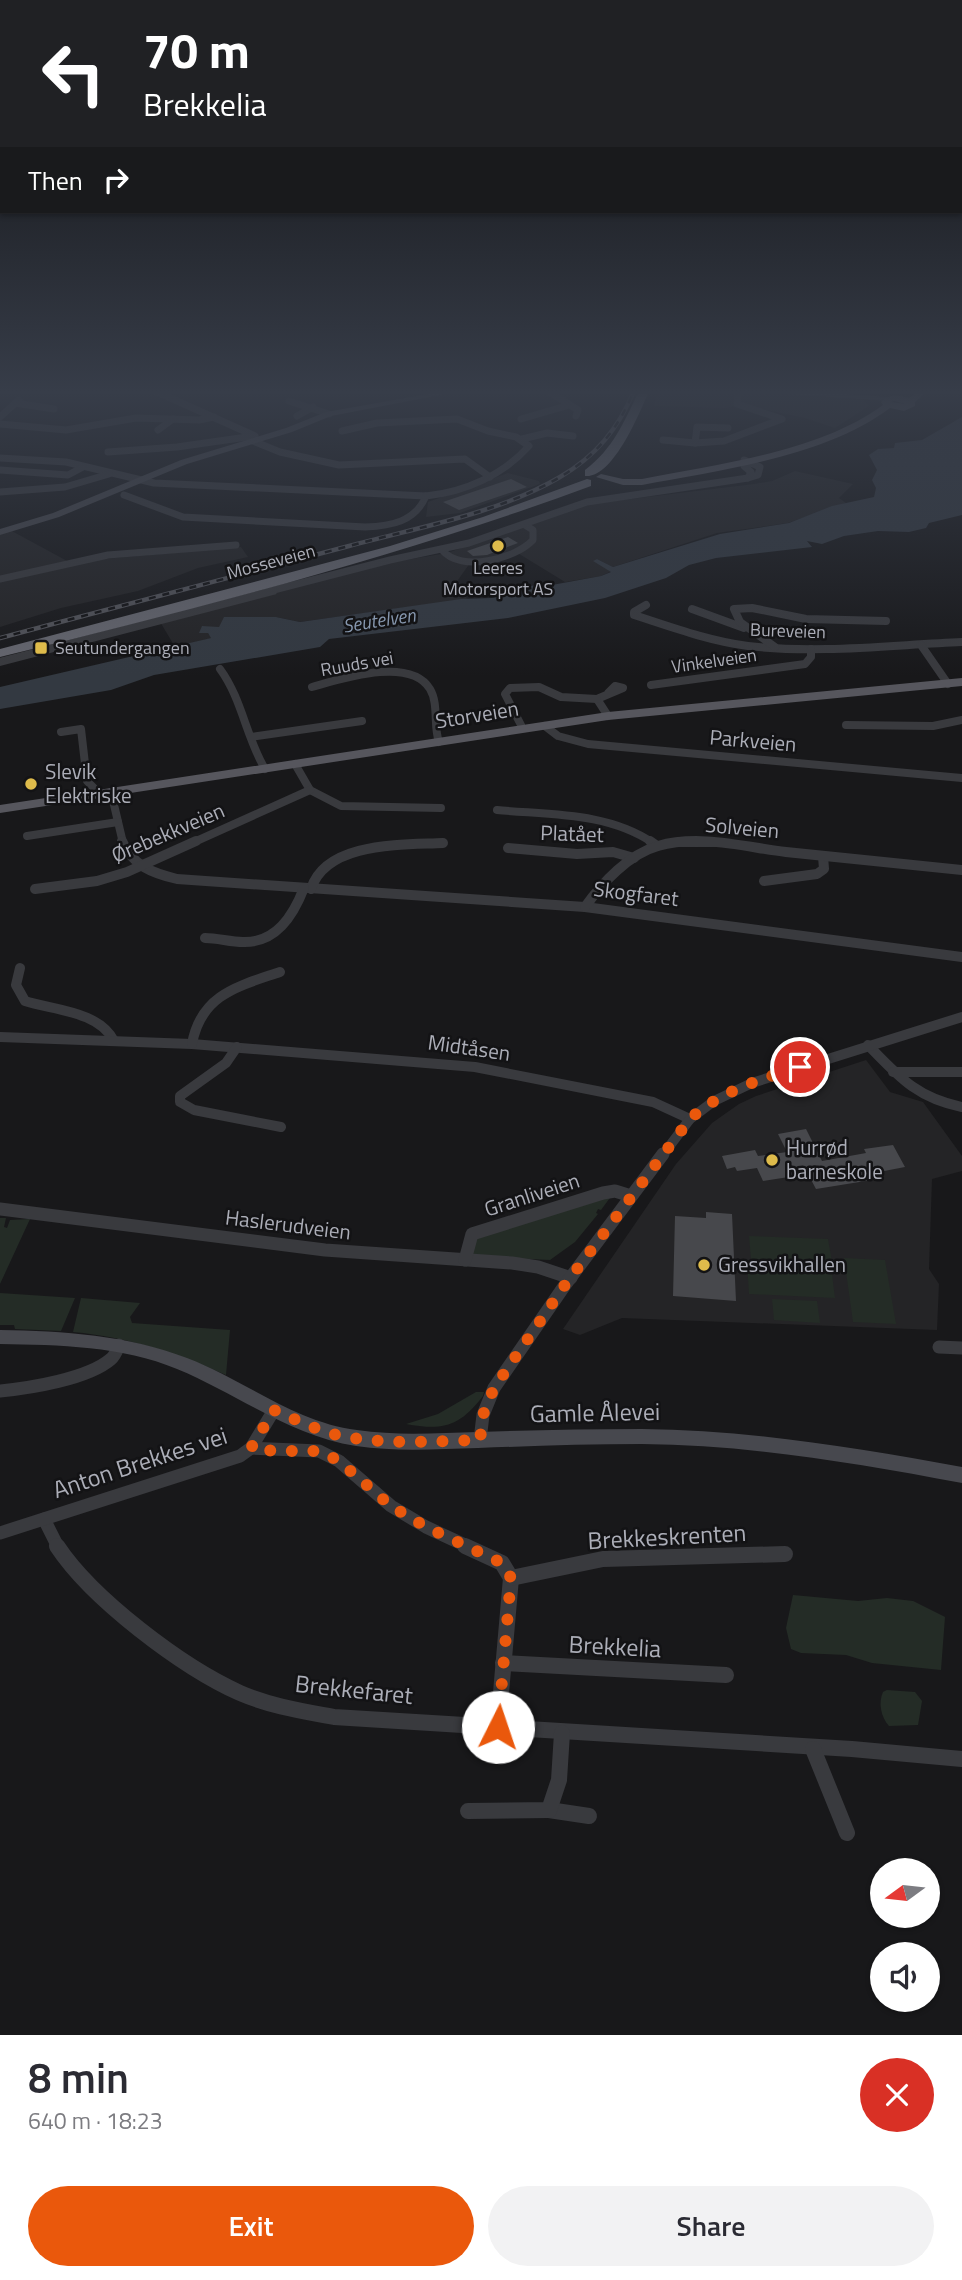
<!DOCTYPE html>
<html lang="en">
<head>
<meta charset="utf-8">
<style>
  body { margin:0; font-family:"Titillium Web",sans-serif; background:#f2f2f3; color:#2b2b33; height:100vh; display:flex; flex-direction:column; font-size:26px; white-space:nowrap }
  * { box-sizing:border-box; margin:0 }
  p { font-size:23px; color:#7c7c81 }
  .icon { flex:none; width:38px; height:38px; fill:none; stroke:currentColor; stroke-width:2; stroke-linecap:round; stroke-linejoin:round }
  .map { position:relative; height:2035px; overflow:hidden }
  .details { display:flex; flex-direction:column; background:#fff; flex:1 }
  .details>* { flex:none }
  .banner { position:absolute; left:0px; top:0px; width:962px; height:214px; box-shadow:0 2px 5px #0004; background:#202124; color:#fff; overflow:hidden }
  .needle { width:46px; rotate:255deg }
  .buttons { position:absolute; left:870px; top:1858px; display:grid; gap:14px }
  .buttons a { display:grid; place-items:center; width:70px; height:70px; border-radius:50%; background:#fff; box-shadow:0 2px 5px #0004; font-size:35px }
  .pin { position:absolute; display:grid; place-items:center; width:60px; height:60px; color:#fff; margin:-30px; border:4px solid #fff; border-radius:50%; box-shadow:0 2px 7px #0007 }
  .me { position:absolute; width:77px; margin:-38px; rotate:4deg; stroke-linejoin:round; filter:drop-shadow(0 0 5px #0008) }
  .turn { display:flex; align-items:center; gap:24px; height:147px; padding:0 28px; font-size:32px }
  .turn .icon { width:91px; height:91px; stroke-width:2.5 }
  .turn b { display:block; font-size:49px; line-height:60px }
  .then { display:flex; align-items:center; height:66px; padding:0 28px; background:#0003; gap:14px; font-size:26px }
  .round { display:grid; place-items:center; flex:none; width:74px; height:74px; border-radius:37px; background:#f2f2f3 }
  .headline { display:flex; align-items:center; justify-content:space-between; height:119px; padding:0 28px }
  h1 { font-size:42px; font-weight:600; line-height:52px }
  .action { display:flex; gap:14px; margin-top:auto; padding:14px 28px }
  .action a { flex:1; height:80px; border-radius:42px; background:#ea580c; color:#fff; font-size:28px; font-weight:600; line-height:80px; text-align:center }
  .action a+a { background:#f2f2f3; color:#2b2b33 }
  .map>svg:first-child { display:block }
  .built { fill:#242426 }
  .green { fill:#242c26 }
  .water { fill:#333941 }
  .building { fill:#47484c }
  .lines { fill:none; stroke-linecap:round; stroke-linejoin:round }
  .street-far4 { stroke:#393a3e; stroke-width:7 }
  .street-far3 { stroke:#393a3e; stroke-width:8 }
  .street-far2 { stroke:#393a3e; stroke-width:10 }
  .street-far1 { stroke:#393a3e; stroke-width:13 }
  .street { stroke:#393a3e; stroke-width:16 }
  .secondary { fill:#47484e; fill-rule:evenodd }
  .primary { fill:#56565d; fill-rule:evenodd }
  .highway { fill:#66676f; fill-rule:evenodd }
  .rail-casing { stroke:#525359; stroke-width:4.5 }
  .rail { stroke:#131315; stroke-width:2.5; stroke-dasharray:7; stroke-linecap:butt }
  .route { stroke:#ea580c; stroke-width:12; stroke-dasharray:0 21.6 }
  .poi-dot { fill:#debb4b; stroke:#131315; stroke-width:2.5 }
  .labels { text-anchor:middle; stroke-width:5; stroke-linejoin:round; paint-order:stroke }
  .far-street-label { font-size:18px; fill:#acaeb8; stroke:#131315 }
  .far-poi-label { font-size:18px; fill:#acaeb8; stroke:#131315 }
  .far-water-label { font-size:19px; font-style:italic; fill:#8798af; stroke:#131315 }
  .street-label { font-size:21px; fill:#acaeb8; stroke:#131315 }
  .poi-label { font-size:21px; fill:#acaeb8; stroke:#131315; text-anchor:start }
  .near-street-label { font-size:24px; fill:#acaeb8; stroke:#131315 }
</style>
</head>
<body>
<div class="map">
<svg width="962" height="2035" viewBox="0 0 962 2035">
  <rect width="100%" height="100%" fill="#18181a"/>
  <!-- built -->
  <g class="built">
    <polygon points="658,391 732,391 862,398 869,406 835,428 805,418 743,405 724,408 654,406"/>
    <polygon points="795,471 853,484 839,498 846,503 788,523 717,533 613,567 597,559 594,561 612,571 601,576 565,582 516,552 470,563 458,580 467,599 300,622 276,617 252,618 219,627 208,633 212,638 175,647 159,620 358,568 447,553 589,504 754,484 772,481"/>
    <polygon points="508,473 539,481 540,484 460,513 426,517 428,502"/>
    <polygon points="10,530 69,562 241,547 248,557 198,568 138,591 61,608 0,627 0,535"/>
    <polygon points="866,1060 890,1092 923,1102 962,1156 962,1171 932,1179 929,1269 939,1284 937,1330 622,1318 580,1335 563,1329 676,1164 712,1123 739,1104 756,1096"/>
  </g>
  <!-- green -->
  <g class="green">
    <polygon points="612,1195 601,1210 598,1209 596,1213 598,1214 575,1242 550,1260 470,1256 477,1237"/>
    <polygon points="0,1218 6,1218 4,1227 7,1228 10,1220 30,1219 0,1284"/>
    <polygon points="749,1236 828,1239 832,1262 751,1259"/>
    <polygon points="844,1258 885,1260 896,1324 853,1322"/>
    <polygon points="747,1262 831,1266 835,1298 749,1294"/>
    <polygon points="0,1293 75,1298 61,1331 15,1329 14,1325 0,1325"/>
    <path d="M81,1298L140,1303L130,1317L132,1323L230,1330L226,1375C176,1353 128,1337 73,1332Z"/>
    <polygon points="772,1299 817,1301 820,1323 774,1320"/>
    <path d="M476,1392H484L483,1396C458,1429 440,1430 406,1424L438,1414Z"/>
    <polygon points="793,1595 858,1601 887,1598 913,1601 945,1617 941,1670 872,1663 846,1655 801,1653 791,1649 786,1628"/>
    <path d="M887,1690L915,1692L922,1701L918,1725L889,1726C881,1717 878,1703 883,1692Z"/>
  </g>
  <!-- water -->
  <polygon class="water" points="962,417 962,515 929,523 926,528 909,532 878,531 844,536 822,544 807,541 812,547 716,558 689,565 666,578 605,598 508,618 329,639 320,647 154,675 111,690 0,709 0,687 211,638 208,633 199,633 202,626 219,627 224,617 276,617 300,622 461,599 491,598 532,589 530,586 537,585 541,587 601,576 611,572 593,561 597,559 613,567 720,534 789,523 832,506 874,497 876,488 872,480 877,470 869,455 878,449 894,448 895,443 922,440"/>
  <!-- building -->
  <g class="building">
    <polygon points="511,479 527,487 459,510 443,502"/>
    <polygon points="508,537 518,543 487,555 473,556 467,551"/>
    <polygon points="806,1129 822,1161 866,1153 864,1149 893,1145 905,1167 879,1172 875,1174 878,1179 816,1189 808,1174 763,1181 757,1168 737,1171 735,1167 727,1169 722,1156 755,1150 758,1156 787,1152 778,1134"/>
    <polygon points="706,1212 732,1214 736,1301 673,1296 675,1216 706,1218"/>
  </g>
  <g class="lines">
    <!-- street-far4 -->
    <g class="street-far4">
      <polyline points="155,391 255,436"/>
      <polyline points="548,391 578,410 576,416"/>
      <polyline points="289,401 329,414"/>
      <polyline points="15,403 54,409"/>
      <polyline points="297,416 313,407"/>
      <polyline points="0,417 19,400"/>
      <polyline points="521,419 566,406 563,400"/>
      <polyline points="0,424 66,430 136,418 199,420 214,417"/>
      <polyline points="728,428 697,427 695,443 724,441 782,419 737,404 738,391"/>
      <polyline points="158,430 173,419"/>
      <polyline points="522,439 547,433 573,436"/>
      <polyline points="663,440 695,443"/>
      <polyline points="253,441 280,452 339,465 465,459 490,477"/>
      <polyline points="108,452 177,447 254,436"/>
      <path d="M0,458L66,462L154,483L426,496C465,492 503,475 529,446L516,437L488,431L457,419L377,423L342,431"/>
      <polygon points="744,460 760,467 758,475 748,478 751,472 744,466"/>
      <polyline points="0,470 68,475 83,467"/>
      <polyline points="0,492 65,487 109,474"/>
      <path d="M124,495L183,517L365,527C391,526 415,522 426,496"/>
      <path d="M442,550C461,573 515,559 533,540V530L525,525"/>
      <polyline points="0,579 108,555 236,545"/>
      <polyline points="266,592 390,560 469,543 587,502 748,478"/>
    </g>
    <!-- street-far3 -->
    <g class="street-far3">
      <path d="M646,605L634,612V615C671,627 709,641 748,646C818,654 891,645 962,642"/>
      <polyline points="692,609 744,628"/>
      <polyline points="921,645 948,684"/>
      <polyline points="775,647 740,622 734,609 752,608 806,619 886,621"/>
      <polyline points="0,662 273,591"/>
      <path d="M220,669C242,699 246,737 265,769"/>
      <polyline points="651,685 805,664 811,657 811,649"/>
      <path d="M312,687C341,679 410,656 430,689C439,704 433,726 439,742"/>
      <polyline points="608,693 615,686 623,688 597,699 608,716"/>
      <polyline points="521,725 505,694 510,688 539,687 561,697 597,699"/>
      <polyline points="846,725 933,726 962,720"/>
      <polyline points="545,726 558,736 588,744 962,778"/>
      <polyline points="61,732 81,729 87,781 94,788 95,795"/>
      <polyline points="251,737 362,721"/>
      <polyline points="295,764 310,790 341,806 441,808"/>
      <polyline points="111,792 123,843"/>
      <path d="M497,810C549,815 608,812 653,843"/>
      <polyline points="27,836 118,822"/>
      <polyline points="192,843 310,790"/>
      <polyline points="675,843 716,843"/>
    </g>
    <!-- street-far2 -->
    <g class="street-far2">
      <path d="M122,841C133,866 152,873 177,879L585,907L962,957"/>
      <polyline points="650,841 657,846"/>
      <polyline points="508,848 577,854 613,852 634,858"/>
      <polyline points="764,881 817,874 824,869 823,856"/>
      <polyline points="35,889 97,881 127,872 196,841"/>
      <path d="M311,889C326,841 404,845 443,843"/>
      <path d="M585,907C602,883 629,854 658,846C699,834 745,847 786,852C845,858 903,864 962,870"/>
      <path d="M205,938C218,938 230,942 243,942C276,943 293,916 304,888"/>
      <path d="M20,968L16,985L25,1001C53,1010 99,1011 114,1041"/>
      <polyline points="0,1037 192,1044 475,1067 653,1102 690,1119"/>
      <path d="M192,1044C201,994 239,986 280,972"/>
      <path d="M868,1045C899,1077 917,1098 962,1107"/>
      <polyline points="237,1047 226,1063 180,1096 180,1102 194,1110 281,1127"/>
      <polyline points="893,1072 962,1072"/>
      <polyline points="662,1156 690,1119 714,1101 752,1083 962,1017"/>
    </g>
    <!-- street-far1 -->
    <g class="street-far1">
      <polyline points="0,1209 325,1250 512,1263 538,1267 571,1278"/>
      <polyline points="465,1260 472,1234 603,1193 615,1191 631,1196"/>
      <polyline points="939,1347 962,1348"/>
      <path d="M0,1391C30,1388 88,1379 111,1359C115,1356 117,1350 119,1345"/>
      <polyline points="480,1440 483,1415 494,1388 565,1285 663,1154"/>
      <polyline points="251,1448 319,1451 339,1461 391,1506 426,1527 469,1547"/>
      <polyline points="44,1519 58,1547"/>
      <polyline points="0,1533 240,1456 251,1448 274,1410"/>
    </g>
    <!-- street -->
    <g class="street">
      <path d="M57,1546C92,1599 182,1667 240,1693C270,1706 302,1711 334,1717L852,1749L962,1759"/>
      <polyline points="465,1546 502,1563 511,1578 498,1727"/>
      <polyline points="511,1578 603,1559 785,1554"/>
      <polyline points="503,1663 726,1675"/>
      <polyline points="813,1749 847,1833"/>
      <polyline points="549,1810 589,1816"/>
      <polyline points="468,1811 549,1810 559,1780 562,1733"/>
    </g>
    <!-- secondary -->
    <g class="secondary">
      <polygon points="445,391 461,391 331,416 292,432 187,464 59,517 0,535 0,529 53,513 181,460 286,428 326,412"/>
      <polygon points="496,391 543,391 539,393 500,393"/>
      <polygon points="769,391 803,391 889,397 893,399 889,401 773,393"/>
      <path d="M0,1330C64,1331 127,1335 187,1358C245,1380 294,1422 357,1430C397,1436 438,1433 478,1432C533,1430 587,1429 642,1429C750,1430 856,1448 962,1467V1483C856,1463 750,1445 642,1444C587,1444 533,1446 478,1448C438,1449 396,1452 356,1446C290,1436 238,1394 177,1369C122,1346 59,1345 0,1344Z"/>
    </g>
    <!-- primary -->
    <g class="primary">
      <path d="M919,391H928L915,402V406L904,411L890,408C825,457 721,470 642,485H623L596,477L601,474L623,479H642C719,464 819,452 883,405L881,402C888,394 899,395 909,398ZM894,401L906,404L891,402Z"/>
      <polygon points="962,678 962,686 608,720 0,813 0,805 608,712"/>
    </g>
    <!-- highway -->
    <g class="highway">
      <path d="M639,391H649C640,412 613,479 585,476V470C613,449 624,422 639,391Z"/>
      <path d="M587,479L591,480V486C399,557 199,608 0,657V649L390,546L483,517Z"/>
    </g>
    <!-- rail casing -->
    <g class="rail-casing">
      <path id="rail" d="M0,638C116,607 232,577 349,546C419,527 497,514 560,477C596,456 618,429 634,391"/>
    </g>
    <!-- rail -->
    <use href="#rail" class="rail"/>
  </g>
  <!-- sky -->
  <linearGradient id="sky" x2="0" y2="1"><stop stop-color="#0d0d0e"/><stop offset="0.58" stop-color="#373d49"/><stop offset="1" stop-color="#373d49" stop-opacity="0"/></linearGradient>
  <rect width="962" height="676" fill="url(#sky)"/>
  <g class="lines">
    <!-- route -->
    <path class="route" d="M498,1727L511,1578L502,1563L426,1527L391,1506L339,1461L320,1451H275L251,1448L274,1410C292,1418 311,1427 329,1433C377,1446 432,1441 480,1440L483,1415L494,1388L565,1285L690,1119C720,1091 762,1079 800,1067"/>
  </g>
  <!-- markers -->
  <g class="poi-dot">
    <circle cx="498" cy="546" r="7"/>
    <rect x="34" y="641" width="14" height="14" rx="3.5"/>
    <circle cx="31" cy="784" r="7"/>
    <circle cx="772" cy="1160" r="7"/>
    <circle cx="704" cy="1265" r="7"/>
  </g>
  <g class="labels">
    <!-- far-street labels -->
    <g class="far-street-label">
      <text transform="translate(271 562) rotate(-15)" y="6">Mosseveien</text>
      <text transform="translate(788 631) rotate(2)" y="6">Bureveien</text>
      <text transform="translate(714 661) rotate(-8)" y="6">Vinkelveien</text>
      <text transform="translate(357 664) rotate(-10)" y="6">Ruuds vei</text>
    </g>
    <!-- far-poi labels -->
    <g class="far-poi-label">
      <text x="498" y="574">Leeres<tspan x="498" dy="21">Motorsport AS</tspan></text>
      <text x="55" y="654" text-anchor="start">Seutundergangen</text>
    </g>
    <!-- far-water labels -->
    <g class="far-water-label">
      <text transform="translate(379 620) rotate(-9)" y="7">Seutelven</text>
    </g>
    <!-- street labels -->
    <g class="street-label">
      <text transform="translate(477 715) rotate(-9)" y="7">Storveien</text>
      <text transform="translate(753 741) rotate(5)" y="7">Parkveien</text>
      <text transform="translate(742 828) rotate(5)" y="7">Solveien</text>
      <text transform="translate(168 833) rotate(-23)" y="7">Ørebekkveien</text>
      <text transform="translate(572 834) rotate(2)" y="7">Platået</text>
      <text transform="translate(636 894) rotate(7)" y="7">Skogfaret</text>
      <text transform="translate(469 1048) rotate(8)" y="7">Midtåsen</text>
      <text transform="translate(532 1195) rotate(-18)" y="7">Granliveien</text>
      <text transform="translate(288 1225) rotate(7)" y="7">Haslerudveien</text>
    </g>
    <!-- poi labels -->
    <g class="poi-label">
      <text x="45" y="779">Slevik<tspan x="45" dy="24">Elektriske</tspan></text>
      <text x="786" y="1155">Hurrød<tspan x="786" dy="24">barneskole</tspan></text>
      <text x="718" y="1272">Gressvikhallen</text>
    </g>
    <!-- near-street labels -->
    <g class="near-street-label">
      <text transform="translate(595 1413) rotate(-1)" y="8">Gamle Ålevei</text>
      <text transform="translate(140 1463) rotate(-18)" y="8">Anton Brekkes vei</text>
      <text transform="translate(667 1537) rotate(-3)" y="8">Brekkeskrenten</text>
      <text transform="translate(615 1647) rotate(3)" y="8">Brekkelia</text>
      <text transform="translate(354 1690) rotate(6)" y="8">Brekkefaret</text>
    </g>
  </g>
</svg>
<div class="buttons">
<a><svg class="needle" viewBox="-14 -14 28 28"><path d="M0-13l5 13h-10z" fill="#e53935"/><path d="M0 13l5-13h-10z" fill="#7c7c81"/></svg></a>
<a><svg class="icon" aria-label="sound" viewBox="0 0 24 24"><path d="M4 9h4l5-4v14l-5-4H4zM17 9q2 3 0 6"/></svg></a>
</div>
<div class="pin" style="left:800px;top:1067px;background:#d93025"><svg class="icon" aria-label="arrive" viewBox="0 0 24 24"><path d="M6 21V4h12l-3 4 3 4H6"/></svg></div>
<svg class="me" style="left:498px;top:1727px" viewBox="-20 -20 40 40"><circle r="19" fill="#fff"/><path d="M0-13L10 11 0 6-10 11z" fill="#ea580c"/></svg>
<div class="banner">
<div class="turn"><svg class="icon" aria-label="left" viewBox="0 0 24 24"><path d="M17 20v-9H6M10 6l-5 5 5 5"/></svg><div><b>70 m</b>Brekkelia</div></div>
<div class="then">Then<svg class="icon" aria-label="right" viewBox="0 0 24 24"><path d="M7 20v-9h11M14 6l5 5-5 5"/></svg></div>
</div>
</div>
<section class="details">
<div class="headline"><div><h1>8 min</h1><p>640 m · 18:23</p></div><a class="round" style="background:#d93025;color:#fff"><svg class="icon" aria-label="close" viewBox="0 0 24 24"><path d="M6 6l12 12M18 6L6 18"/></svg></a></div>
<div class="action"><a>Exit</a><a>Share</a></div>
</section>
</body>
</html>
